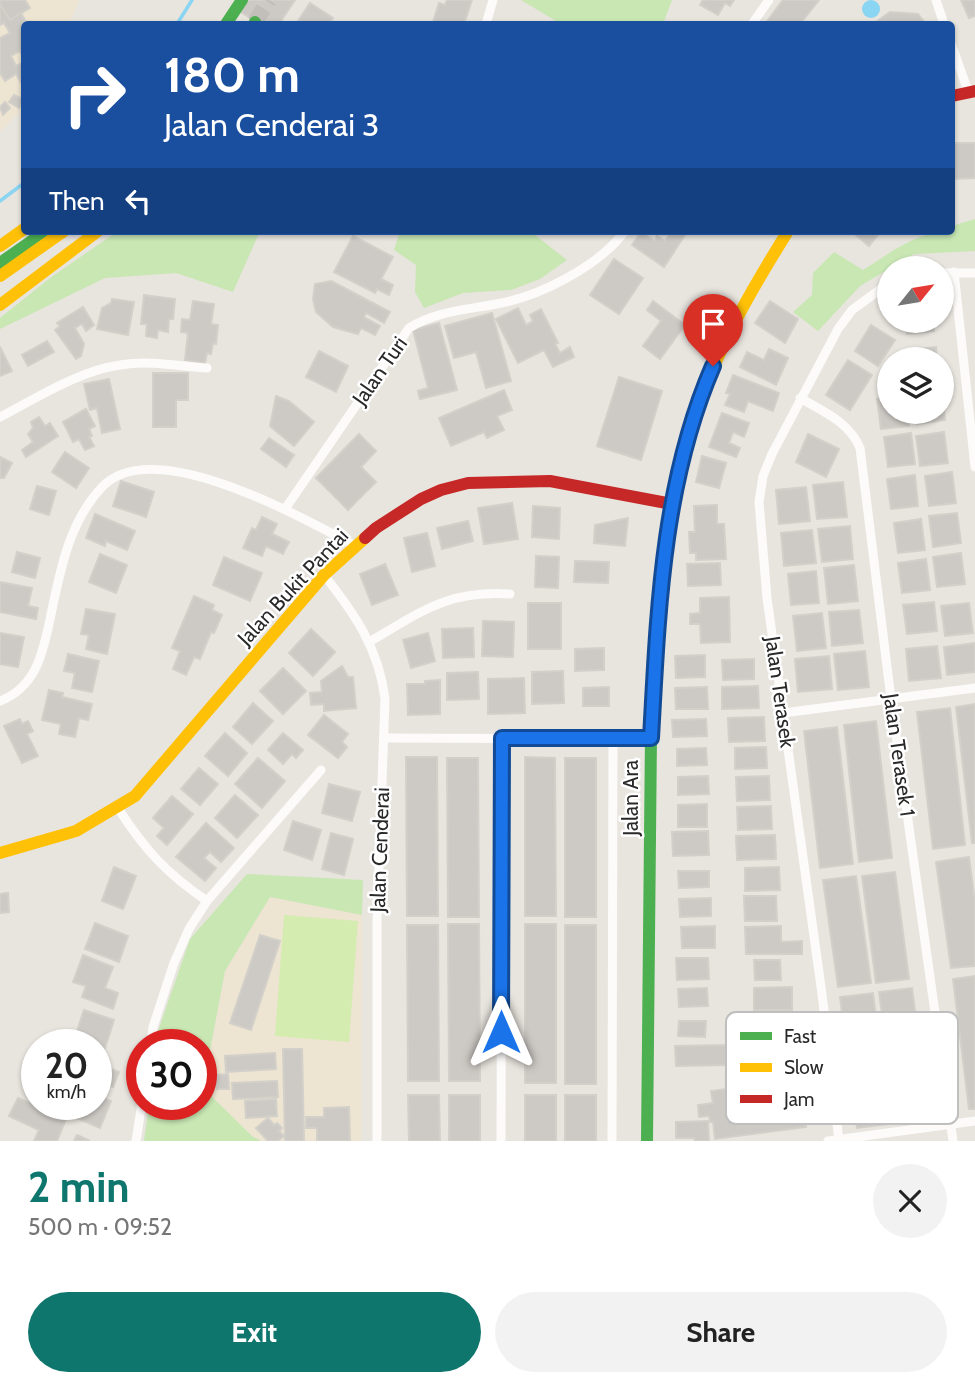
<!DOCTYPE html>
<html lang="en">
<head>
<meta charset="utf-8">
<style>
  body { margin:0; font-family:Cabin,sans-serif; background:#f2f2f2; color:#222; height:100vh; display:flex; flex-direction:column; font-size:26px; white-space:nowrap }
  * { box-sizing:border-box; margin:0 }
  p { font-size:23px; color:#767676 }
  .icon { flex:none; width:38px; height:38px; fill:none; stroke:currentColor; stroke-width:2; stroke-linecap:round; stroke-linejoin:round }
  .map { position:relative; height:1141px; overflow:hidden }
  .drawer { display:flex; flex-direction:column; background:#fff; flex:1 }
  .drawer>* { flex:none }
  .top-card { position:absolute; left:21px; top:21px; width:934px; height:214px; border-radius:7px; box-shadow:0 2px 5px #0004; background:#1a4fa0; color:#fff; overflow:hidden }
  .needle { width:46px; rotate:60deg }
  .tools { position:absolute; left:877px; top:256px; display:grid; gap:14px }
  .tools a { display:grid; place-items:center; width:77px; height:77px; border-radius:50%; background:#fff; box-shadow:0 2px 5px #0004; font-size:35px }
  .speed { position:absolute; left:21px; top:1029px; display:flex; gap:14px; font-size:35px; font-weight:700; text-align:center }
  .speed>* { display:grid; place-content:center; width:91px; height:91px; border-radius:50%; background:#fff; box-shadow:0 2px 5px #0004; line-height:1 }
  .speed small { font-size:18px; font-weight:400 }
  .speed .limit { border:10px solid #d22; background:#fff; color:#111 }
  .pin { position:absolute; display:grid; place-items:center; width:60px; height:60px; color:#fff; margin:-72px -30px; border-radius:50% 50% 50% 0; rotate:-45deg; box-shadow:0 0 7px #0007 }
  .pin .icon { rotate:45deg }
  .me { position:absolute; width:77px; margin:-38px; rotate:0deg; stroke-linejoin:round; filter:drop-shadow(0 0 5px #0008) }
  .turn { display:flex; align-items:center; gap:24px; height:147px; padding:0 28px; font-size:32px }
  .turn .icon { width:91px; height:91px; stroke-width:2.5 }
  .turn b { display:block; font-size:49px; line-height:60px }
  .then { display:flex; align-items:center; height:66px; padding:0 28px; background:#0003; gap:14px; font-size:26px }
  .round { display:grid; place-items:center; flex:none; width:74px; height:74px; border-radius:37px; background:#f2f2f2 }
  .overview { display:flex; align-items:center; justify-content:space-between; height:119px; padding:0 28px }
  h1 { font-size:42px; font-weight:700; line-height:52px; color:#0f766e }
  .primary-button { display:flex; gap:14px; margin-top:auto; padding:14px 28px }
  .primary-button a { flex:1; height:80px; border-radius:42px; background:#0f766e; color:#fff; font-size:28px; font-weight:700; line-height:80px; text-align:center }
  .primary-button a+a { background:#f2f2f2; color:#222 }
  .map>svg:first-child { display:block }
  .education { fill:#ede4d1 }
  .green { fill:#c8e7b3 }
  .pitch { fill:#d4ecb0 }
  .water { fill:#89d5f2 }
  .lines { fill:none; stroke-linecap:round; stroke-linejoin:round }
  .stream { stroke:#89d5f2; stroke-width:3.5 }
  .building { fill:#cdcac5; stroke:#d3d0ca; stroke-width:2 }
  .highway-tunnel { stroke:#c2bfba; stroke-width:16; stroke-dasharray:16 8; stroke-linecap:butt }
  .street { stroke:#fcfbfa; stroke-width:9 }
  .fast { stroke:#4caf50; stroke-width:12 }
  .slow { stroke:#ffc107; stroke-width:12 }
  .jam { stroke:#c62828; stroke-width:12 }
  .route-casing { stroke:#114b97; stroke-width:18 }
  .route { stroke:#1a73e8; stroke-width:12 }
  .labels { text-anchor:middle; stroke-width:5; stroke-linejoin:round; paint-order:stroke }
  .street-label { font-size:21px; fill:#292929; stroke:#fff }
  .key { fill:#fff; stroke:#bfbfbf; stroke-width:2 }
  .key-label { font-size:19px; fill:#292929 }
</style>
</head>
<body>
<div class="map">
<svg width="975" height="1141" viewBox="0 0 975 1141">
  <rect width="100%" height="100%" fill="#e8e4de"/>
  <!-- education -->
  <g class="education">
    <polygon points="0,0 79,0 69,24 24,24 24,107 0,132"/>
    <polygon points="270,897 362,915 361,1141 261,1141 252,1136 203,1088 225,971"/>
  </g>
  <!-- green -->
  <g class="green">
    <polygon points="521,0 672,0 663,24 561,24"/>
    <path d="M975,219V251L914,254L860,286L818,331L793,312L812,295L813,273L834,252L863,270C892,252 917,231 952,231V226Z"/>
    <polygon points="118,231 260,231 233,292 176,273 105,278 0,329 0,318 50,278"/>
    <polygon points="400,231 530,231 567,260 540,279 511,290 463,293 424,308 415,292 416,265 394,250"/>
    <polygon points="247,874 363,880 362,915 270,897 225,971 203,1088 252,1136 261,1141 144,1141 149,1104 201,1104 201,1045 156,1045 157,1034 190,939"/>
  </g>
  <!-- pitch -->
  <polygon class="pitch" points="284,915 358,921 349,1042 275,1036"/>
  <!-- water -->
  <circle class="water" cx="871" cy="9" r="9"/>
  <g class="lines">
    <!-- stream -->
    <g class="stream">
      <polyline points="177,24 192,0"/>
      <polyline points="0,201 24,183"/>
    </g>
  </g>
  <!-- building -->
  <g class="building">
    <polygon points="0,0 25,0 30,8 10,20 0,4"/>
    <polygon points="238,0 295,0 279,24 260,24 234,8"/>
    <polygon points="447,0 472,0 464,24 442,24 433,22 439,3 445,5"/>
    <polygon points="703,0 734,0 730,6 725,3 718,15 700,5"/>
    <polygon points="783,0 819,0 800,24 765,24"/>
    <polygon points="961,0 975,0 975,16 969,18"/>
    <polygon points="310,3 333,18 328,24 296,24"/>
    <polygon points="0,4 10,20 21,13 27,24 24,24 24,59 20,51 11,56 16,66 24,62 23,86 16,74 5,81 0,73 0,38 10,33 4,23 0,25"/>
    <polygon points="890,12 918,14 926,24 873,24"/>
    <polygon points="14,95 24,100 19,108 9,102"/>
    <polygon points="5,102 10,108 3,115 0,107"/>
    <polygon points="952,143 975,143 975,178 952,179"/>
    <polygon points="672,231 687,232 664,267 632,245 641,232 655,241 657,236 665,241"/>
    <polygon points="851,231 881,231 869,246"/>
    <polygon points="353,236 393,257 381,279 393,285 389,295 377,289 375,293 334,272"/>
    <polygon points="614,259 643,278 619,314 590,295"/>
    <polygon points="331,281 390,312 384,323 366,313 364,317 380,326 375,335 361,328 358,334 333,327 316,312 313,299 315,284"/>
    <polygon points="144,295 175,299 173,319 169,319 168,332 158,330 157,338 146,336 147,324 141,324"/>
    <polygon points="112,299 134,302 128,335 97,329 102,308 111,303"/>
    <polygon points="193,301 214,304 211,324 218,325 216,344 213,343 211,354 207,353 205,363 185,360 188,333 181,332 182,319 190,320"/>
    <polygon points="653,301 685,325 660,359 643,346 661,321 647,310"/>
    <polygon points="770,301 798,319 785,343 755,323"/>
    <polygon points="83,307 94,325 86,331 82,324 75,328 84,344 81,356 76,359 55,330 60,326 57,323"/>
    <polygon points="518,308 526,325 533,321 530,315 541,309 558,343 555,344 560,353 570,347 574,357 553,367 544,350 518,363 496,319"/>
    <polygon points="492,313 511,381 486,388 476,352 454,358 445,326"/>
    <polygon points="905,320 933,320 934,331 907,334"/>
    <polygon points="439,323 457,390 420,399 418,391 428,388 413,330"/>
    <polygon points="871,325 895,340 878,366 855,351"/>
    <polygon points="47,341 54,352 28,366 22,355"/>
    <polygon points="0,347 12,371 0,376"/>
    <polygon points="936,347 937,359 909,359 908,350"/>
    <polygon points="769,349 788,358 776,385 740,367 747,352 764,360"/>
    <polygon points="319,351 348,366 336,392 306,377"/>
    <polygon points="848,360 872,375 850,410 826,395"/>
    <polygon points="153,373 188,373 188,400 176,400 176,427 153,427"/>
    <polygon points="733,375 779,393 773,411 748,401 744,412 725,405 730,394 726,393"/>
    <polygon points="619,377 662,391 641,460 597,446"/>
    <polygon points="109,379 120,429 102,433 97,408 90,410 84,384"/>
    <polygon points="504,390 512,410 497,416 504,430 487,438 484,432 451,446 439,418"/>
    <polygon points="942,393 945,420 917,424 916,411 942,411"/>
    <polygon points="276,396 289,401 314,422 294,446 270,426"/>
    <polygon points="889,397 889,411 907,411 909,426 881,429 877,399"/>
    <polygon points="86,409 95,426 89,429 92,436 89,437 94,446 85,450 79,439 73,442 63,422"/>
    <polygon points="722,413 749,423 744,437 733,432 729,443 740,448 736,457 709,447"/>
    <polygon points="39,417 45,426 50,423 58,436 26,457 22,450 33,442 28,434 33,428 31,422"/>
    <polygon points="944,432 948,463 920,466 916,436"/>
    <polygon points="911,433 915,464 888,467 884,437"/>
    <polygon points="359,434 376,451 361,467 376,482 348,510 316,478"/>
    <polygon points="808,434 839,449 826,477 796,462"/>
    <polygon points="269,438 294,455 286,467 261,449"/>
    <polygon points="65,452 89,468 76,488 52,472"/>
    <polygon points="702,456 726,463 719,488 696,482"/>
    <polygon points="0,457 12,463 4,478 0,478"/>
    <polygon points="952,472 956,503 929,506 925,476"/>
    <polygon points="915,475 918,506 891,509 887,479"/>
    <polygon points="121,481 154,492 146,517 113,506"/>
    <polygon points="843,482 847,517 817,519 813,485"/>
    <polygon points="37,486 56,491 49,515 30,509"/>
    <polygon points="806,487 810,521 779,524 776,490"/>
    <polygon points="512,503 518,539 484,544 478,508"/>
    <polygon points="717,505 717,524 724,524 726,559 696,560 696,553 690,553 689,532 695,532 694,506"/>
    <polygon points="533,506 560,508 559,539 532,537"/>
    <polygon points="957,513 961,543 933,547 929,516"/>
    <polygon points="95,514 135,531 127,550 106,541 105,546 86,538"/>
    <polygon points="262,517 277,524 272,534 289,542 283,554 266,546 262,556 243,548 252,528 256,530"/>
    <polygon points="628,518 625,546 594,543 595,525"/>
    <polygon points="921,519 925,550 898,553 894,523"/>
    <polygon points="468,521 473,541 442,549 437,528"/>
    <polygon points="850,526 853,559 822,562 818,529"/>
    <polygon points="812,530 816,563 784,566 781,533"/>
    <polygon points="427,533 435,566 412,572 404,538"/>
    <polygon points="17,552 40,558 35,578 12,572"/>
    <polygon points="961,553 965,584 937,587 933,557"/>
    <polygon points="100,554 127,565 116,593 89,582"/>
    <polygon points="536,556 559,557 558,588 535,587"/>
    <polygon points="224,557 262,573 250,601 213,585"/>
    <polygon points="926,559 930,590 902,593 898,563"/>
    <polygon points="575,561 609,562 608,583 574,582"/>
    <polygon points="720,563 721,585 688,586 687,564"/>
    <polygon points="385,564 398,595 372,605 360,574"/>
    <polygon points="854,565 858,601 828,604 824,568"/>
    <polygon points="816,571 819,603 791,605 788,574"/>
    <polygon points="0,582 32,588 28,606 38,608 36,619 0,612"/>
    <polygon points="194,596 214,605 212,610 222,615 214,633 211,632 200,659 194,657 186,675 173,669 180,651 172,648"/>
    <polygon points="729,597 730,642 701,643 700,624 690,624 690,614 700,613 700,598"/>
    <polygon points="934,602 937,631 907,634 903,605"/>
    <rect x="528" y="603" width="33" height="46"/>
    <polygon points="969,603 973,633 945,636 941,606"/>
    <polygon points="86,609 115,614 107,654 86,649 89,635 81,634"/>
    <polygon points="859,610 863,643 832,646 829,612"/>
    <polygon points="822,613 826,648 797,651 793,616"/>
    <polygon points="483,621 514,622 513,657 482,656"/>
    <polygon points="473,628 474,657 443,658 442,629"/>
    <polygon points="311,629 335,652 313,676 289,653"/>
    <polygon points="0,633 24,637 18,667 0,664"/>
    <polygon points="428,633 435,661 411,668 403,640"/>
    <polygon points="975,643 975,672 947,675 944,647"/>
    <polygon points="937,646 941,678 909,681 906,649"/>
    <polygon points="604,648 604,670 575,671 575,649"/>
    <polygon points="865,651 869,687 838,690 834,654"/>
    <polygon points="68,654 99,661 92,692 72,688 75,673 64,671"/>
    <polygon points="705,655 705,677 676,678 675,656"/>
    <polygon points="829,656 832,689 798,692 795,659"/>
    <polygon points="754,659 754,679 723,680 722,660"/>
    <polygon points="342,666 348,677 353,677 356,708 324,711 324,704 311,705 310,693 322,692 321,681"/>
    <polygon points="283,668 306,691 283,714 260,691"/>
    <polygon points="563,671 564,703 532,704 532,672"/>
    <polygon points="478,672 479,699 447,700 447,673"/>
    <polygon points="524,678 525,713 488,714 488,679"/>
    <polygon points="440,680 440,714 408,715 407,684 425,684 425,681"/>
    <polygon points="758,686 759,708 722,709 722,687"/>
    <polygon points="609,687 609,706 583,706 583,688"/>
    <polygon points="707,687 708,709 676,709 675,688"/>
    <polygon points="49,690 63,693 62,697 92,704 88,720 79,718 75,737 59,734 61,724 42,720"/>
    <polygon points="253,703 273,721 252,744 233,727"/>
    <polygon points="975,704 975,843 972,843 956,707"/>
    <polygon points="950,708 965,845 933,849 917,712"/>
    <polygon points="324,715 348,734 342,742 347,747 338,758 308,735"/>
    <polygon points="764,717 765,741 729,742 728,718"/>
    <polygon points="20,719 22,724 28,721 33,731 27,734 38,756 22,763 4,726"/>
    <polygon points="706,719 707,736 673,737 672,720"/>
    <polygon points="876,721 892,858 859,862 844,725"/>
    <polygon points="837,727 853,864 820,868 804,731"/>
    <polygon points="225,733 247,753 228,776 205,756"/>
    <polygon points="283,733 303,750 296,758 292,754 283,764 268,750"/>
    <polygon points="766,747 767,768 735,769 735,748"/>
    <polygon points="706,748 707,765 677,766 677,749"/>
    <polygon points="406,757 437,757 438,916 407,916"/>
    <polygon points="525,757 555,758 556,916 525,916"/>
    <polygon points="258,758 285,781 262,808 235,784"/>
    <polygon points="447,758 478,758 479,917 448,917"/>
    <rect x="565" y="758" width="31" height="159"/>
    <polygon points="199,768 218,784 200,805 181,789"/>
    <polygon points="708,776 709,794 678,795 678,777"/>
    <polygon points="769,776 770,800 737,801 736,777"/>
    <polygon points="329,784 360,792 352,821 322,813"/>
    <polygon points="235,795 258,815 237,838 215,818"/>
    <polygon points="172,796 193,814 167,845 157,836 164,828 153,818"/>
    <polygon points="707,804 707,827 678,827 678,805"/>
    <polygon points="771,806 772,829 738,830 737,807"/>
    <polygon points="293,821 321,830 312,860 284,850"/>
    <polygon points="206,823 234,848 221,862 210,852 204,858 216,868 205,881 176,857"/>
    <polygon points="708,831 709,855 673,856 672,832"/>
    <polygon points="331,833 353,839 344,875 322,869"/>
    <polygon points="775,835 776,859 737,860 736,836"/>
    <polygon points="969,857 975,902 975,966 951,968 936,862"/>
    <polygon points="114,867 136,876 123,909 102,901"/>
    <polygon points="779,867 780,890 745,891 745,868"/>
    <polygon points="678,871 709,871 709,887 679,888"/>
    <polygon points="895,872 909,979 876,983 862,876"/>
    <polygon points="856,876 871,983 838,987 823,880"/>
    <polygon points="8,893 9,912 0,913 0,894"/>
    <polygon points="744,896 776,896 777,921 745,921"/>
    <polygon points="711,898 711,916 680,917 679,899"/>
    <polygon points="95,923 128,936 119,962 85,949"/>
    <polygon points="448,924 479,924 480,1081 449,1081"/>
    <rect x="525" y="924" width="31" height="159"/>
    <polygon points="407,925 438,925 439,1081 408,1081"/>
    <rect x="565" y="925" width="31" height="159"/>
    <polygon points="715,926 715,948 682,948 681,927"/>
    <polygon points="781,926 781,942 802,941 802,954 746,954 745,927"/>
    <polygon points="260,935 280,941 251,1030 230,1023"/>
    <polygon points="83,955 113,967 105,988 118,993 113,1009 82,997 86,986 73,982"/>
    <polygon points="676,958 708,958 709,979 677,980"/>
    <polygon points="754,960 780,960 781,980 755,980"/>
    <polygon points="975,976 975,1109 969,1109 953,979"/>
    <polygon points="792,987 792,1010 754,1010 754,988"/>
    <polygon points="707,988 708,1006 679,1007 678,989"/>
    <polygon points="912,988 929,1118 896,1122 879,992"/>
    <polygon points="873,993 889,1124 857,1128 840,997"/>
    <polygon points="84,1010 114,1020 105,1048 75,1037"/>
    <polygon points="679,1021 706,1021 705,1037 678,1036"/>
    <polygon points="727,1045 727,1065 676,1066 675,1046"/>
    <polygon points="283,1049 302,1049 304,1141 285,1141"/>
    <polygon points="96,1052 101,1054 97,1063 119,1072 113,1087 96,1081"/>
    <polygon points="275,1053 276,1069 226,1072 225,1056"/>
    <polygon points="228,1074 229,1089 217,1089 217,1075"/>
    <polygon points="277,1081 278,1097 233,1099 232,1083"/>
    <polygon points="786,1081 789,1098 802,1097 806,1127 715,1139 713,1122 710,1122 709,1116 699,1117 698,1105 713,1103 711,1091"/>
    <polygon points="96,1095 111,1101 100,1128 43,1104 96,1104"/>
    <polygon points="408,1095 439,1095 440,1141 409,1141"/>
    <rect x="449" y="1095" width="31" height="46"/>
    <rect x="525" y="1095" width="31" height="46"/>
    <rect x="565" y="1095" width="31" height="46"/>
    <polygon points="18,1098 66,1119 57,1141 34,1141 39,1130 9,1116"/>
    <polygon points="276,1099 277,1116 246,1118 245,1101"/>
    <polygon points="349,1107 350,1141 317,1141 317,1128 306,1128 306,1117 324,1117 324,1108"/>
    <polygon points="268,1118 274,1125 277,1123 282,1128 279,1131 284,1136 278,1141 268,1141 256,1128"/>
    <polygon points="708,1121 709,1141 695,1141 694,1138 676,1138 676,1122"/>
    <polygon points="77,1135 90,1141 74,1141"/>
  </g>
  <g class="lines">
    <!-- highway-tunnel -->
    <polyline class="highway-tunnel" points="255,22 269,0"/>
    <!-- street -->
    <g class="street">
      <polyline points="936,0 944,24"/>
      <polyline points="486,24 493,0"/>
      <polyline points="752,24 769,0"/>
      <polyline points="952,46 968,91"/>
      <polyline points="954,272 975,467"/>
      <polyline points="942,273 975,273"/>
      <path d="M800,398C824,412 849,422 860,448L891,699L953,1141"/>
      <path d="M0,417C37,398 78,371 120,365C148,360 179,366 207,368"/>
      <path d="M285,509L409,328C436,311 466,310 496,304C539,297 599,266 625,231"/>
      <path d="M324,575C355,614 379,649 385,699L377,921V1141"/>
      <path d="M369,642C421,612 447,590 510,594"/>
      <path d="M0,701C34,688 42,657 49,624C59,577 67,524 102,487C153,433 302,518 354,545"/>
      <polyline points="783,713 975,688"/>
      <polyline points="384,738 651,739"/>
      <path d="M118,808C144,849 167,874 207,901"/>
      <polyline points="151,1045 153,1027 174,963 189,929 207,901 321,770"/>
      <polyline points="136,1141 142,1103"/>
      <polyline points="501,1141 502,738"/>
      <polyline points="612,1141 613,738"/>
      <polyline points="828,1141 975,1121"/>
      <polyline points="839,1141 822,994 767,598 759,502 763,476 772,454 838,329 852,310 889,283"/>
    </g>
    <!-- fast -->
    <g class="fast">
      <polyline points="226,24 242,0"/>
      <polyline points="254,24 255,22"/>
      <polyline points="0,263 46,231"/>
      <polyline points="647,1141 651,735 657,622"/>
    </g>
    <!-- slow -->
    <g class="slow">
      <polyline points="0,246 24,229"/>
      <polyline points="0,276 64,231"/>
      <polyline points="0,305 98,231"/>
      <path d="M657,622C663,545 675,469 702,397C723,338 755,284 788,231"/>
      <polyline points="0,853 76,831 135,796 324,575 365,538"/>
    </g>
    <!-- jam -->
    <g class="jam">
      <polyline points="952,96 975,91"/>
      <polyline points="365,538 376,528 421,499 441,490 468,483 550,481 672,504"/>
    </g>
  </g>
  <g class="lines">
    <!-- route casing -->
    <g class="route-casing">
      <path id="route" d="M501,1032L502,738H651C658,612 662,484 713,366"/>
    </g>
    <!-- route -->
    <use href="#route" class="route"/>
  </g>
  <g class="labels">
    <!-- street labels -->
    <g class="street-label">
      <text transform="translate(380 371) rotate(-55)" y="7">Jalan Turi</text>
      <text transform="translate(293 587) rotate(-47)" y="7">Jalan Bukit Pantai</text>
      <text transform="translate(780 692) rotate(82)" y="7">Jalan Terasek</text>
      <text transform="translate(899 755) rotate(82)" y="7">Jalan Terasek 1</text>
      <text transform="translate(631 798) rotate(-90)" y="7">Jalan Ara</text>
      <text transform="translate(380 850) rotate(-88)" y="7">Jalan Cenderai</text>
    </g>
  </g>
  <!-- legend -->
  <rect x="726" y="1012" width="232" height="112" rx="10" class="key"/>
  <rect x="740" y="1032" width="32" height="8" fill="#4caf50"/>
  <rect x="740" y="1063" width="32" height="9" fill="#ffc107"/>
  <rect x="740" y="1095" width="32" height="8" fill="#c62828"/>
  <g class="key-label">
    <text x="784" y="1043">Fast</text>
    <text x="784" y="1074">Slow</text>
    <text x="784" y="1106">Jam</text>
  </g>
</svg>
<div class="tools">
<a><svg class="needle" viewBox="-14 -14 28 28"><path d="M0-13l5 13h-10z" fill="#e53935"/><path d="M0 13l5-13h-10z" fill="#767676"/></svg></a>
<a><svg class="icon" aria-label="layers" viewBox="0 0 24 24"><path d="M12 4l9 5-9 5-9-5zM3 14l9 5 9-5"/></svg></a>
</div>
<div class="speed"><div>20<small>km/h</small></div><div class="limit">30</div></div>
<div class="pin" style="left:713px;top:366px;background:#d93025"><svg class="icon" aria-label="arrive" viewBox="0 0 24 24"><path d="M6 21V4h12l-3 4 3 4H6"/></svg></div>
<svg class="me" style="left:501px;top:1032px" viewBox="-20 -20 40 40"><path d="M0-17L14 15 0 8-14 15z" fill="#1a73e8" stroke="#fff" stroke-width="4"/></svg>
<div class="top-card">
<div class="turn"><svg class="icon" aria-label="right" viewBox="0 0 24 24"><path d="M7 20v-9h11M14 6l5 5-5 5"/></svg><div><b>180 m</b>Jalan Cenderai 3</div></div>
<div class="then">Then<svg class="icon" aria-label="left" viewBox="0 0 24 24"><path d="M17 20v-9H6M10 6l-5 5 5 5"/></svg></div>
</div>
</div>
<section class="drawer">
<div class="overview"><div><h1>2 min</h1><p>500 m · 09:52</p></div><a class="round"><svg class="icon" aria-label="close" viewBox="0 0 24 24"><path d="M6 6l12 12M18 6L6 18"/></svg></a></div>
<div class="primary-button"><a>Exit</a><a>Share</a></div>
</section>
</body>
</html>
